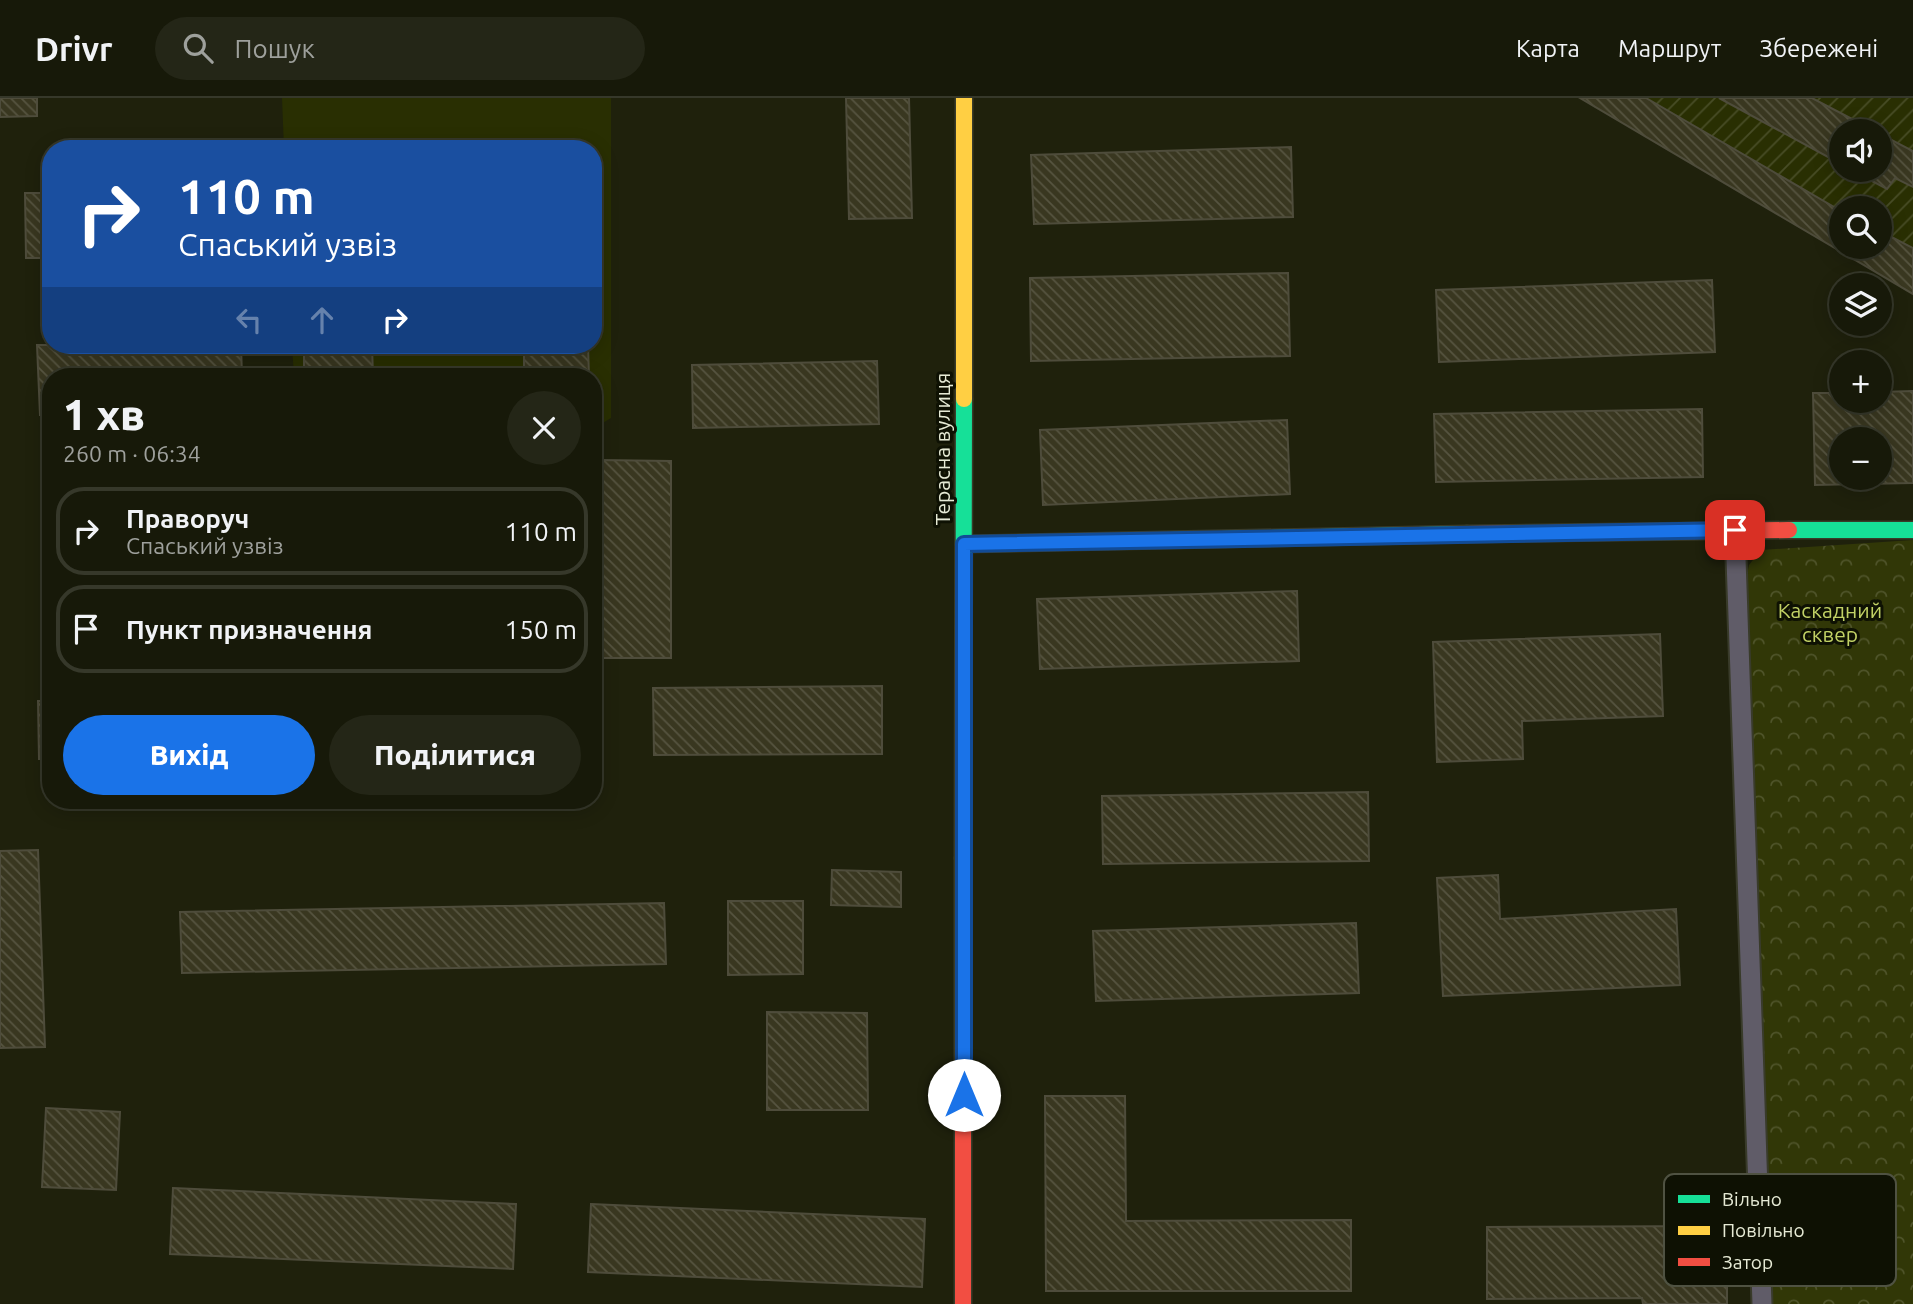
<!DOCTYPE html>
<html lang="uk">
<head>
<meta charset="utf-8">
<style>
  body { margin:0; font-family:Ubuntu,sans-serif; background:#242617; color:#f1f3f6; height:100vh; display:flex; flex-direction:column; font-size:26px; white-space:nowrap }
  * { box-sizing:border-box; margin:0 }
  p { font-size:23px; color:#9ea09c }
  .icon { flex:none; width:38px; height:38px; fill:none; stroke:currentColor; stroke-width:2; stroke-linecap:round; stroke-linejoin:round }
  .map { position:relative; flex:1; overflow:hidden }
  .sheet { position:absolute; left:42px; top:270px; width:560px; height:441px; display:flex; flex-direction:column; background:#171909; border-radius:28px; box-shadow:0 4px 18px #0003,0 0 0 2px #36382a }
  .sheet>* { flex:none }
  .guide { position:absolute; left:42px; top:42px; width:560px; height:214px; border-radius:28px; box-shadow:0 4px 18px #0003,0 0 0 2px #36382a; background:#1a4fa0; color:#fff; overflow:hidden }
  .fabs { position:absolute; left:1829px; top:21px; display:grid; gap:14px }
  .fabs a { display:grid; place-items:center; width:63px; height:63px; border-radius:50%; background:#171909; box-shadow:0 4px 18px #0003,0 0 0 2px #36382a; font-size:35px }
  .pin { position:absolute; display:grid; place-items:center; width:60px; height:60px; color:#fff; margin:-30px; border-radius:14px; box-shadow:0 4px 10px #0006 }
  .me { position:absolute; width:77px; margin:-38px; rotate:0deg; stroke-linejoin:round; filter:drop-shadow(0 0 5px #0008) }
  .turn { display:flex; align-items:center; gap:24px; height:147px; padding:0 21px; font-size:32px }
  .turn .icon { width:91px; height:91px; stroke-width:2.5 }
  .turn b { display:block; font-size:49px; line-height:60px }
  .lanes { display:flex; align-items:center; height:66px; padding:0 21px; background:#0003; justify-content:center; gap:35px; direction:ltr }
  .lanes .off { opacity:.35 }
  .round { display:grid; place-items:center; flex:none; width:74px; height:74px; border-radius:37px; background:#242617 }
  .overview { display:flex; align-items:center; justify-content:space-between; height:119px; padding:0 21px }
  h1 { font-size:42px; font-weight:800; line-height:52px }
  .button { display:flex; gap:14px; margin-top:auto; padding:14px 21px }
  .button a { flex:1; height:80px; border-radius:42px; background:#1a73e8; color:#fff; font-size:28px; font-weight:800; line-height:80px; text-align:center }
  .button a+a { background:#242617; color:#f1f3f6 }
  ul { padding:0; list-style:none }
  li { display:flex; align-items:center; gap:21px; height:88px; margin:0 14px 10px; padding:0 7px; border:4px solid #36382a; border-radius:28px }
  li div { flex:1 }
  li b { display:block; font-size:26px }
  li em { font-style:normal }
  header { display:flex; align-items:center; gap:42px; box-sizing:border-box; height:98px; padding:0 35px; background:#171909; border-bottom:2px solid #36382a }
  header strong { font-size:33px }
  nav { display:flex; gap:38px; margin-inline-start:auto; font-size:24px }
  .search { width:490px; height:63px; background:#242617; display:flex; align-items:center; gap:18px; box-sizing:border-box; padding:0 24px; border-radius:38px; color:#9ea09c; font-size:26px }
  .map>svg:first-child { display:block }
  .built { fill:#292f02 }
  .industrial { fill:url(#industrial-furrows); fill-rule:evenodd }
  .park { fill:url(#park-crowns) }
  .building { fill:url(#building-back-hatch); stroke:#4e4c3b; stroke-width:2; fill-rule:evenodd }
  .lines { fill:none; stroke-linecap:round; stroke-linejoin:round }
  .lane-casing { stroke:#393b2a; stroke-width:23 }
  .fast-casing { stroke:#393b2a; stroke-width:19 }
  .slow-casing { stroke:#393b2a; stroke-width:19 }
  .jam-casing { stroke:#393b2a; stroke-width:19 }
  .lane { stroke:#605c68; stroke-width:19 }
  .fast { stroke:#16e098; stroke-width:16 }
  .slow { stroke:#ffcf43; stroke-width:16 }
  .jam { stroke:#f24e42; stroke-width:16 }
  .route-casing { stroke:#114b97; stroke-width:18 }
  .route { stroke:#1a73e8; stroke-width:12 }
  .labels { text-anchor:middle; stroke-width:6; stroke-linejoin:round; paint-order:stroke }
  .street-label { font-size:21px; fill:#e6ead5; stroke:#0e1103 }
  .park-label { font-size:21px; fill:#c2d265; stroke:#0e1103 }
  .key { fill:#0e1103; stroke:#4f5242; stroke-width:2 }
  .key-label { font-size:19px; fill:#e6ead5 }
</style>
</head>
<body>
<header>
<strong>Drivr</strong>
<div class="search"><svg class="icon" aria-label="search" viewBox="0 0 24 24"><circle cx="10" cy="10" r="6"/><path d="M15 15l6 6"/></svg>Пошук</div>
<nav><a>Карта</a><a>Маршрут</a><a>Збережені</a></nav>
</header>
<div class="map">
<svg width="1913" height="1206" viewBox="0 0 1913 1206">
  <defs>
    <pattern id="industrial-furrows" width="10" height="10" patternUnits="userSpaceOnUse" patternTransform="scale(1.75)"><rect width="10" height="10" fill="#292f02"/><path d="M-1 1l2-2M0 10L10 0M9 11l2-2" fill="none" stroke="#484d26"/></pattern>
    <pattern id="park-crowns" width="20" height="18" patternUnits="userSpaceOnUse" patternTransform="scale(1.75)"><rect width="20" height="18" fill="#313707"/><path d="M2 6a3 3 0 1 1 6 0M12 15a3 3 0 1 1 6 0" fill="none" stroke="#4f542a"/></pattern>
    <pattern id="building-back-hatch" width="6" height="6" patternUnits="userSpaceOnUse" patternTransform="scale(1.75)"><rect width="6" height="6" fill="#393720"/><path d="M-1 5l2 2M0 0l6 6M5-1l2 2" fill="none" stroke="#565440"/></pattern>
  </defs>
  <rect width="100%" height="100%" fill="#1f210c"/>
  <!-- built -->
  <polygon class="built" points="282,0 611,0 611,320 593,331 593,278 294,278 292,247 593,247 593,51 284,51"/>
  <!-- industrial -->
  <path class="industrial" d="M1580,0H1913V196L1826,145ZM1841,33H1880V72H1841ZM1841,110H1880V149H1841Z"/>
  <!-- park -->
  <polygon class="park" points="1913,442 1913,1206 1773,1206 1745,489 1749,467 1761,452"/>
  <!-- building -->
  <g class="building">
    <polygon points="0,0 37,0 37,18 0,19"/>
    <polygon points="846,0 909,0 912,120 849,121"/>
    <polygon points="1580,0 1646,0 1841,113 1841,149 1880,149 1880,133 1913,150 1913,196"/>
    <polygon points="1719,0 1812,0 1875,33 1841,33 1841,66"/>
    <polygon points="1880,36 1913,53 1913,89 1895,80 1887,91 1851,72 1880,72"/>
    <polygon points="1291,49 1293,119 1034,126 1031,57"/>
    <polygon points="25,95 51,95 51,160 26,160"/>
    <polygon points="1288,175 1290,258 1031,263 1030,180"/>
    <polygon points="1712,182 1715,254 1439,264 1436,192"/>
    <polygon points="37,247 241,247 242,278 51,278 51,317 40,317"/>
    <polygon points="304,247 372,247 373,278 304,278"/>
    <polygon points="524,247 588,247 589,278 524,278"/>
    <polygon points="877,263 879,326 693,330 692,267"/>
    <path d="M1913,293V385L1815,387L1813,295H1841V303H1880V294ZM1841,341H1880V380H1841Z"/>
    <polygon points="1702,311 1703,379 1436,384 1434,316"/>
    <polygon points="1287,322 1290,396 1043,407 1040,332"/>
    <polygon points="600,362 671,363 671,560 599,560"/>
    <polygon points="42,409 51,409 51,477 41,476"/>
    <polygon points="1297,493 1299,563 1040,571 1037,501"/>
    <polygon points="1660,536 1663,618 1522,623 1523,661 1437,664 1433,544"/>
    <polygon points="882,588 882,656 654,657 653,590"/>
    <polygon points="38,603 51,603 51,661 39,661"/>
    <polygon points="1368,694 1369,763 1103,766 1102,698"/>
    <polygon points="38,752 45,949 0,950 0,753"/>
    <polygon points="832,772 901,774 901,809 831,807"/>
    <polygon points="1498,777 1500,821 1676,811 1680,887 1443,898 1437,780"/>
    <polygon points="728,803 803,803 803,876 728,877"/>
    <polygon points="664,805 666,866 182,875 180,814"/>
    <polygon points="1356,825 1359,895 1096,903 1093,833"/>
    <polygon points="767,914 867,915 868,1012 767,1012"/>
    <polygon points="1045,998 1125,998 1126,1123 1351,1122 1351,1193 1046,1193"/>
    <polygon points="46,1010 120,1014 116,1092 42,1089"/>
    <polygon points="173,1090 516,1106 513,1171 170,1156"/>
    <polygon points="591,1106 925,1121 922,1189 588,1174"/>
    <polygon points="1727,1128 1727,1206 1643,1206 1642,1200 1487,1201 1487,1129"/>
  </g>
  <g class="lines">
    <!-- lane casing -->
    <g class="lane-casing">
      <polyline id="lane" points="1735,432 1762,1206"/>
    </g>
    <!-- fast casing -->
    <g class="fast-casing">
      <g id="fast">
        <polyline points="1789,432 1913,432"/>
        <polyline points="964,446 1467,436"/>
        <polyline points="963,760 964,301"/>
      </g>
    </g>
    <!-- slow casing -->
    <g class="slow-casing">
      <polyline id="slow" points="964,301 964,0"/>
    </g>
    <!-- jam casing -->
    <g class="jam-casing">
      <g id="jam">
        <polyline points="1467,436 1789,432"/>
        <polyline points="963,1206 963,760"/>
      </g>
    </g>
    <!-- lane -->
    <use href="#lane" class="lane"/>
    <!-- fast -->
    <use href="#fast" class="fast"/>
    <!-- slow -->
    <use href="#slow" class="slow"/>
    <!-- jam -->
    <use href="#jam" class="jam"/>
  </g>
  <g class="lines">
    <!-- route casing -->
    <g class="route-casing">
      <polyline id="route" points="964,997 964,446 1735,432"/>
    </g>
    <!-- route -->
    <use href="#route" class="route"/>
  </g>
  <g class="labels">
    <!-- street labels -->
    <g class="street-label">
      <text transform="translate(943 351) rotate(-90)" y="7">Терасна вулиця</text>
    </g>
    <!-- park labels -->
    <g class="park-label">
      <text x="1830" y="520">Каскадний<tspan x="1830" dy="24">сквер</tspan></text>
    </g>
  </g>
  <!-- legend -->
  <rect x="1664" y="1076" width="232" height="112" rx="10" class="key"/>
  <rect x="1678" y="1097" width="32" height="8" fill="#16e098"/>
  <rect x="1678" y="1128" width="32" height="9" fill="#ffcf43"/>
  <rect x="1678" y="1160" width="32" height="8" fill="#f24e42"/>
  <g class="key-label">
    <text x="1722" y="1108">Вільно</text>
    <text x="1722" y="1139">Повільно</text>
    <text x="1722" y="1171">Затор</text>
  </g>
</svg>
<div class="fabs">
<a><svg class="icon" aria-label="sound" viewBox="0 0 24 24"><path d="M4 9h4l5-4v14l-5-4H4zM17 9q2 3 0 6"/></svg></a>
<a><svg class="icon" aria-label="search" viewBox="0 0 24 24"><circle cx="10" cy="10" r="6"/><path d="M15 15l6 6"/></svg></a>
<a><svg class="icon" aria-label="layers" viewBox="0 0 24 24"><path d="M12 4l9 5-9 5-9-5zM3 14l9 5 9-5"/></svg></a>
<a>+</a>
<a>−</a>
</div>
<div class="pin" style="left:1735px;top:432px;background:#d93025"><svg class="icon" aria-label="arrive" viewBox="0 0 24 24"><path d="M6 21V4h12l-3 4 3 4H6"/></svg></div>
<svg class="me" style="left:964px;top:997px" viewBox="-20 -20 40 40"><circle r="19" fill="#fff"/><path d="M0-13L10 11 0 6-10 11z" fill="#1a73e8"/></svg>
<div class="guide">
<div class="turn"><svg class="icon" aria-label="right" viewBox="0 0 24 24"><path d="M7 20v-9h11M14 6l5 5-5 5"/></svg><div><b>110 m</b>Спаський узвіз</div></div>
<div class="lanes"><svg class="icon off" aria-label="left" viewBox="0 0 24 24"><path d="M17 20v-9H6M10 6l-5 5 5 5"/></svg><svg class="icon off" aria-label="ahead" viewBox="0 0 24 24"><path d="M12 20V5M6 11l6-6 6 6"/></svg><svg class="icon" aria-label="right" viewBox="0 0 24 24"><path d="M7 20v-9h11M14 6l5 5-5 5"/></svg></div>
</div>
<section class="sheet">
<div class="overview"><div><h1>1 хв</h1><p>260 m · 06:34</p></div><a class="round"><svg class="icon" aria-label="close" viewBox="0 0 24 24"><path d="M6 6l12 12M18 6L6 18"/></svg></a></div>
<ul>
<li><svg class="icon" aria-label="right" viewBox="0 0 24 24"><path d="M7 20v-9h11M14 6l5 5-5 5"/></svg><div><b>Праворуч</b><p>Спаський узвіз</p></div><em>110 m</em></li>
<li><svg class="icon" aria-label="arrive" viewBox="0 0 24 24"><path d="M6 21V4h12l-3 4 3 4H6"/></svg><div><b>Пункт призначення</b></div><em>150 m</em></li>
</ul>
<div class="button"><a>Вихід</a><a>Поділитися</a></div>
</section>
</div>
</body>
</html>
